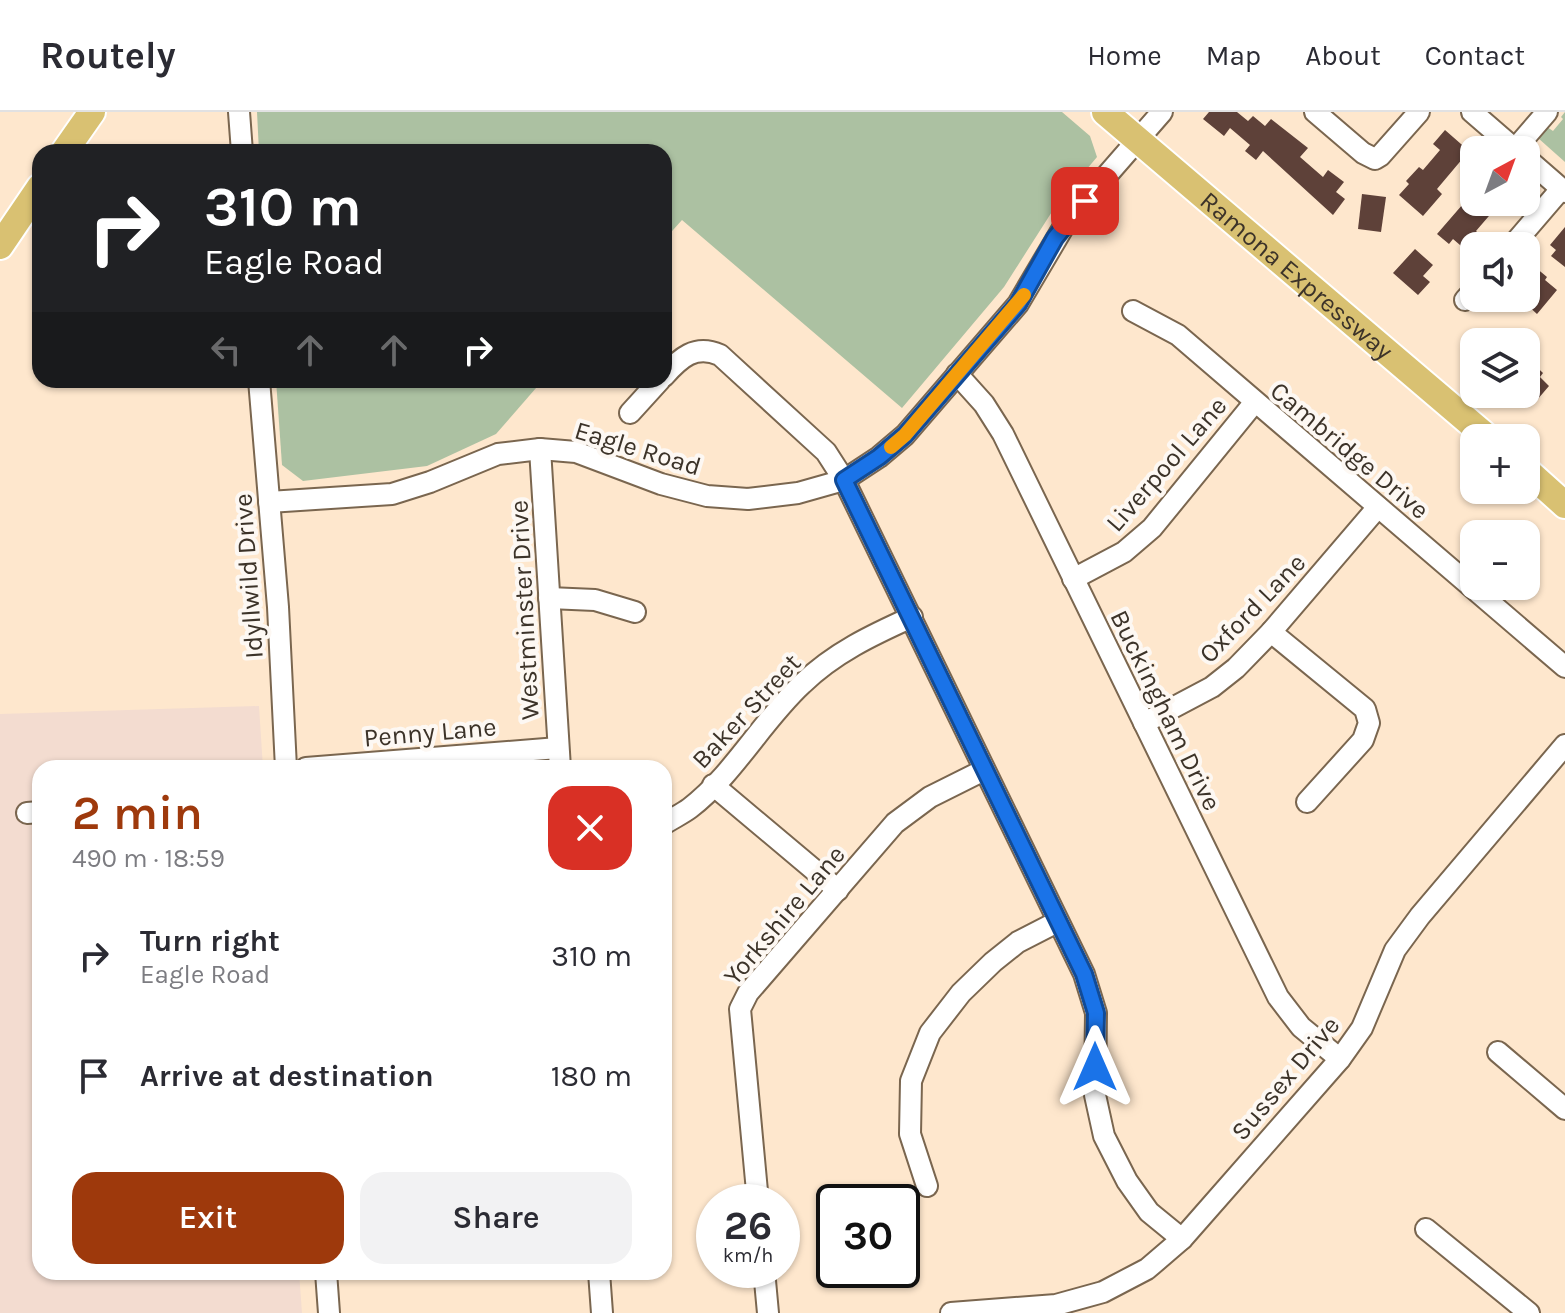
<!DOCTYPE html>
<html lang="en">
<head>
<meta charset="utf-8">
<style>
  body { margin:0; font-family:Karla,sans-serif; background:#f2f2f3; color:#2b2b33; height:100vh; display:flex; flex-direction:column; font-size:30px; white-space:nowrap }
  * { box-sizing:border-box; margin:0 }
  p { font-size:26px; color:#7c7c81 }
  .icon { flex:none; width:44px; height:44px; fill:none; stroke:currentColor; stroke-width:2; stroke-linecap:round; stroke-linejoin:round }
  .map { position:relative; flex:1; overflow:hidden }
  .panel { position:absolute; left:32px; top:648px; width:640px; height:520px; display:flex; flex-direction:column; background:#fff; border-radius:24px; box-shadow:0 2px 6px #0004 }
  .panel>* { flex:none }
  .top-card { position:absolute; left:32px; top:32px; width:640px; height:244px; border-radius:24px; box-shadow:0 2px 6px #0004; background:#202124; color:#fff; overflow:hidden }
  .needle { width:52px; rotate:41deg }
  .tools { position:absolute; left:1460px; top:24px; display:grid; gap:16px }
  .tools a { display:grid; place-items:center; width:80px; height:80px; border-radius:16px; background:#fff; box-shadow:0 2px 6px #0004; font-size:40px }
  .speed { position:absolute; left:696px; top:1072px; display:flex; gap:16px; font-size:40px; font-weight:700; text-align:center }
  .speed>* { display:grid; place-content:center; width:104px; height:104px; border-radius:50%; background:#fff; box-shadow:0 2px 6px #0004; line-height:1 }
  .speed small { font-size:20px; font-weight:400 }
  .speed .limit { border:4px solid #111; border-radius:12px; background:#fff; color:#111 }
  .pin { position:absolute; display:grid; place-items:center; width:68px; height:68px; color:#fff; margin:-34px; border-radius:16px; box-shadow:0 4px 12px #0006 }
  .me { position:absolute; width:88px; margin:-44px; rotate:0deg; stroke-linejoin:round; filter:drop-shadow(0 0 6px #0008) }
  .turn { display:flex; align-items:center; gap:28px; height:168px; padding:0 40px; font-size:36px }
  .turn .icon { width:104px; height:104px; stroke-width:2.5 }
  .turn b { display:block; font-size:56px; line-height:68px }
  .lanes { display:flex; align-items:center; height:76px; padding:0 40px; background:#0003; justify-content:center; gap:40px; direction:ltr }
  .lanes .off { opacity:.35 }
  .round { display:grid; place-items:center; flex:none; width:84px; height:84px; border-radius:24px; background:#f2f2f3 }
  .head { display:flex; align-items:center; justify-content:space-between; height:136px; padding:0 40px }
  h1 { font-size:48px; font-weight:600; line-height:60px; color:#9e390c }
  .primary-button { display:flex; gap:16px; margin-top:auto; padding:16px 40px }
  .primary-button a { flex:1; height:92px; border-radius:24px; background:#9e390c; color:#fff; font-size:32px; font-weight:600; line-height:92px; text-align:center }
  .primary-button a+a { background:#f2f2f3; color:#2b2b33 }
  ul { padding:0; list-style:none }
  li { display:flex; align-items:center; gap:24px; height:120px; padding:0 40px }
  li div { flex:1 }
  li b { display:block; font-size:30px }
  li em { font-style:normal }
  header { display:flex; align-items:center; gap:48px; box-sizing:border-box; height:112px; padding:0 40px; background:#fff; border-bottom:2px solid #e1e1e2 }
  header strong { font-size:38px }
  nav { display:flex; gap:44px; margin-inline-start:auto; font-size:28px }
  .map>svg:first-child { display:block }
  .education { fill:#f3dcd0 }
  .green { fill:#acc1a2 }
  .building { fill:#5e4139 }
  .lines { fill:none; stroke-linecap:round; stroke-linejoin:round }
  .minor-casing { stroke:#7a664f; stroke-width:24 }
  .major-casing { stroke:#fff; stroke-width:30 }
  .minor { stroke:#fff; stroke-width:20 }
  .major { stroke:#d9c172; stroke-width:26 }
  .route-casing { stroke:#114b97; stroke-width:20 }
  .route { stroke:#1a73e8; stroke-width:14 }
  .slow { stroke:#f59e0b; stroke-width:14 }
  .labels { text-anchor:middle; stroke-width:8; stroke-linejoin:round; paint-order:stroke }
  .street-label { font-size:26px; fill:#3c3329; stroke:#fdf8f3 }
</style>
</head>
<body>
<header>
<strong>Routely</strong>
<nav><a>Home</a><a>Map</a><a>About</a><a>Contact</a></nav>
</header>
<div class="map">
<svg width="1565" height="1201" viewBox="0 0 1565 1201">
  <rect width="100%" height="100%" fill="#fee7cd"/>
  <!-- education -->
  <polygon class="education" points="259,594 263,656 40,656 40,1160 299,1160 302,1201 0,1201 0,602"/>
  <!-- green -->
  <g class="green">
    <polygon points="257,0 1062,0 1090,24 1097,45 1055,95 1004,175 902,296 682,108 664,128 664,40 259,40"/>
    <polygon points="1565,0 1565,50 1538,26 1547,15 1553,19 1563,7 1561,5"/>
    <polygon points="276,268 543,268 496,322 427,354 303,369 282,353"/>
  </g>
  <!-- building -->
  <g class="building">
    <polygon points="1209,0 1237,0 1248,9 1253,4 1265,14 1271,7 1308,36 1300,45 1323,65 1328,58 1344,70 1336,80 1345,87 1333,103 1263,39 1256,48 1245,39 1250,33 1230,16 1224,24 1203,7"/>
    <polygon points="1445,18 1469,39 1437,77 1442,82 1423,104 1399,83 1409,72 1406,69 1419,55 1423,58 1440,38 1433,32"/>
    <polygon points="1362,82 1386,85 1381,120 1358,117"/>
    <polygon points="1474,90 1501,90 1476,119 1481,124 1467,139 1453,127 1449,132 1437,122 1463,92 1468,96"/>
    <polygon points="1565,115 1565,155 1551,144 1556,138 1550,133"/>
    <polygon points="1415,137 1433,153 1423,164 1430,170 1418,183 1393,161"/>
    <polygon points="1535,155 1547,165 1545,168 1557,178 1537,202 1526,192 1526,166"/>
    <polygon points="1526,245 1543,261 1540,265 1549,274 1537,288 1526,279"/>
  </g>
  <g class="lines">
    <!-- minor casing -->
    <g class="minor-casing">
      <g id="minor">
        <polyline points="239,0 242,40"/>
        <polyline points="1315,0 1363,41 1375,47 1380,44 1419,0"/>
        <polyline points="1472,0 1516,38"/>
        <polyline points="1515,37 1547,0"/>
        <polyline points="1526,46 1565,80"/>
        <polyline points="1512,134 1561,77"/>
        <polyline points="1465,188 1474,178"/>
        <polyline points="1133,199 1178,223 1565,555"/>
        <polyline points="957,262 984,292 1003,322 1278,885 1301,915 1340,947"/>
        <path d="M664,264C680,246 695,232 720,243L826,340L844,368L1084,862L1096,901L1095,983L1104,1024L1127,1069L1149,1100L1182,1127"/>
        <polyline points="259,268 278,495 286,656"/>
        <polyline points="630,301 660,268"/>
        <polyline points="540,337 560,656"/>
        <polyline points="269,390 392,382 430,370 498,342 540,337 576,340 661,372 707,384 748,387 798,381 844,368 879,345 905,323 1018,192 1067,109 1162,0"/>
        <polyline points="1073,467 1124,440 1152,416 1254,291"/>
        <polyline points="549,486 595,488 635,500"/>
        <polyline points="1271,520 1365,597 1369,611 1363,628 1307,690"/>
        <polyline points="1144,611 1212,575 1236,556 1271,520 1378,395"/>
        <polyline points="306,656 558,636"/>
        <polyline points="713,673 838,778"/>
        <polyline points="27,701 40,700"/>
        <path d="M664,712C673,706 682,702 690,696C734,662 762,609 802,572C834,541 872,523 912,505"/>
        <polyline points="1498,940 1565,997"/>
        <polyline points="927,1074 910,1022 911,969 930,921 961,881 993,850 1018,830 1057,810"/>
        <polyline points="758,1090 740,897 748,881 895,711 930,685 984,658"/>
        <polyline points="1426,1117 1529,1201"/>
        <polyline points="764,1158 768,1201"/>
        <polyline points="326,1160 329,1201"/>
        <polyline points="599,1160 602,1201"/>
        <polyline points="951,1201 1056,1193 1103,1180 1147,1157 1182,1127 1340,947 1362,916 1395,838 1420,804 1565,633"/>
      </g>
    </g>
    <!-- major casing -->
    <g class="major-casing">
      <g id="major">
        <path id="s1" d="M1105,0L1488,326"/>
        <polyline points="64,40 92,0"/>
        <polyline points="0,134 40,75"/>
        <polyline points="1526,358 1565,393"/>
      </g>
    </g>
    <!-- minor -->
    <use href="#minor" class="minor"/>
    <!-- major -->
    <use href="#major" class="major"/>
  </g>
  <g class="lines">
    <!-- route casing -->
    <g class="route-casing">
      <polyline id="route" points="1085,89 1055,126 1018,192 905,323 879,345 844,368 1084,862 1096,901 1095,955"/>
    </g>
    <!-- route -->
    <use href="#route" class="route"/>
    <!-- slow -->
    <polyline class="slow" points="891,335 905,323 1024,183"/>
  </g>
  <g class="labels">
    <!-- street labels -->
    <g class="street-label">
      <text dy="9" stroke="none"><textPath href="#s1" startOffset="252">Ramona Expressway</textPath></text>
      <text transform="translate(638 336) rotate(17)" y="9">Eagle Road</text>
      <text transform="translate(1350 338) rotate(40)" y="9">Cambridge Drive</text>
      <text transform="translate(1166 352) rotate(-49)" y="9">Liverpool Lane</text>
      <text transform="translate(248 464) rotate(-94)" y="9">Idyllwild Drive</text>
      <text transform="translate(1252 496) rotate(-46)" y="9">Oxford Lane</text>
      <text transform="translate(524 498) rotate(-93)" y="9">Westminster Drive</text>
      <text transform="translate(1166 598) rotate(64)" y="9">Buckingham Drive</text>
      <text transform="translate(746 599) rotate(-47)" y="9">Baker Street</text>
      <text transform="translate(430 620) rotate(-5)" y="9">Penny Lane</text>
      <text transform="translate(784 803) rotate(-50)" y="9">Yorkshire Lane</text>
      <text transform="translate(1285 966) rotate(-50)" y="9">Sussex Drive</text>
    </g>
  </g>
</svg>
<div class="tools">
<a><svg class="needle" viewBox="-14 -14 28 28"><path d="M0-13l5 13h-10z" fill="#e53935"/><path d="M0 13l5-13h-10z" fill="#7c7c81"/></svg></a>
<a><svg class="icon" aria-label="sound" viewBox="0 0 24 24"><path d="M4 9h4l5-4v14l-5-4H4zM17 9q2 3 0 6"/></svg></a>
<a><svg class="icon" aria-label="layers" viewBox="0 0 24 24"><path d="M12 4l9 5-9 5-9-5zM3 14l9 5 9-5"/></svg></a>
<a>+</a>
<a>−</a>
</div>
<div class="speed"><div>26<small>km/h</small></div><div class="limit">30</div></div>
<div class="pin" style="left:1085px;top:89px;background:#d93025"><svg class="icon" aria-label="arrive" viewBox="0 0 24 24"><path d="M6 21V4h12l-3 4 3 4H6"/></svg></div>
<svg class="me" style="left:1095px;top:955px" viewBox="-20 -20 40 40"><path d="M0-17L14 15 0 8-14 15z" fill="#1a73e8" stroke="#fff" stroke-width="4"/></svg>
<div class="top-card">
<div class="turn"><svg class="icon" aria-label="right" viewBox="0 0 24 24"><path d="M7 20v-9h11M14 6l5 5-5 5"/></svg><div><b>310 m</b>Eagle Road</div></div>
<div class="lanes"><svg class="icon off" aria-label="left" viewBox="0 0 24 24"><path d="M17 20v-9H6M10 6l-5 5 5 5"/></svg><svg class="icon off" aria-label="ahead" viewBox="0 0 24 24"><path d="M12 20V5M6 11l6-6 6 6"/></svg><svg class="icon off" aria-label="ahead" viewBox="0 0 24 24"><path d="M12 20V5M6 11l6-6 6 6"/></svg><svg class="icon" aria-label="right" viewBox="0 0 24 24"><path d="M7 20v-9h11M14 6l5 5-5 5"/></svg></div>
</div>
<section class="panel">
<div class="head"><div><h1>2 min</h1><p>490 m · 18:59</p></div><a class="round" style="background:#d93025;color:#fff"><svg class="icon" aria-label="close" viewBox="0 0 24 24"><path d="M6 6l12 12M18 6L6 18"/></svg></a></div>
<ul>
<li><svg class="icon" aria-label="right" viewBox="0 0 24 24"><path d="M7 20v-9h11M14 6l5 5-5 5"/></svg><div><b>Turn right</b><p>Eagle Road</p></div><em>310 m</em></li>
<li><svg class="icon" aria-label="arrive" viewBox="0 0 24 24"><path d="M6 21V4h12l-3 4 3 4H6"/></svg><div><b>Arrive at destination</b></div><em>180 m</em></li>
</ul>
<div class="primary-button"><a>Exit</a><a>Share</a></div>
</section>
</div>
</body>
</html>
